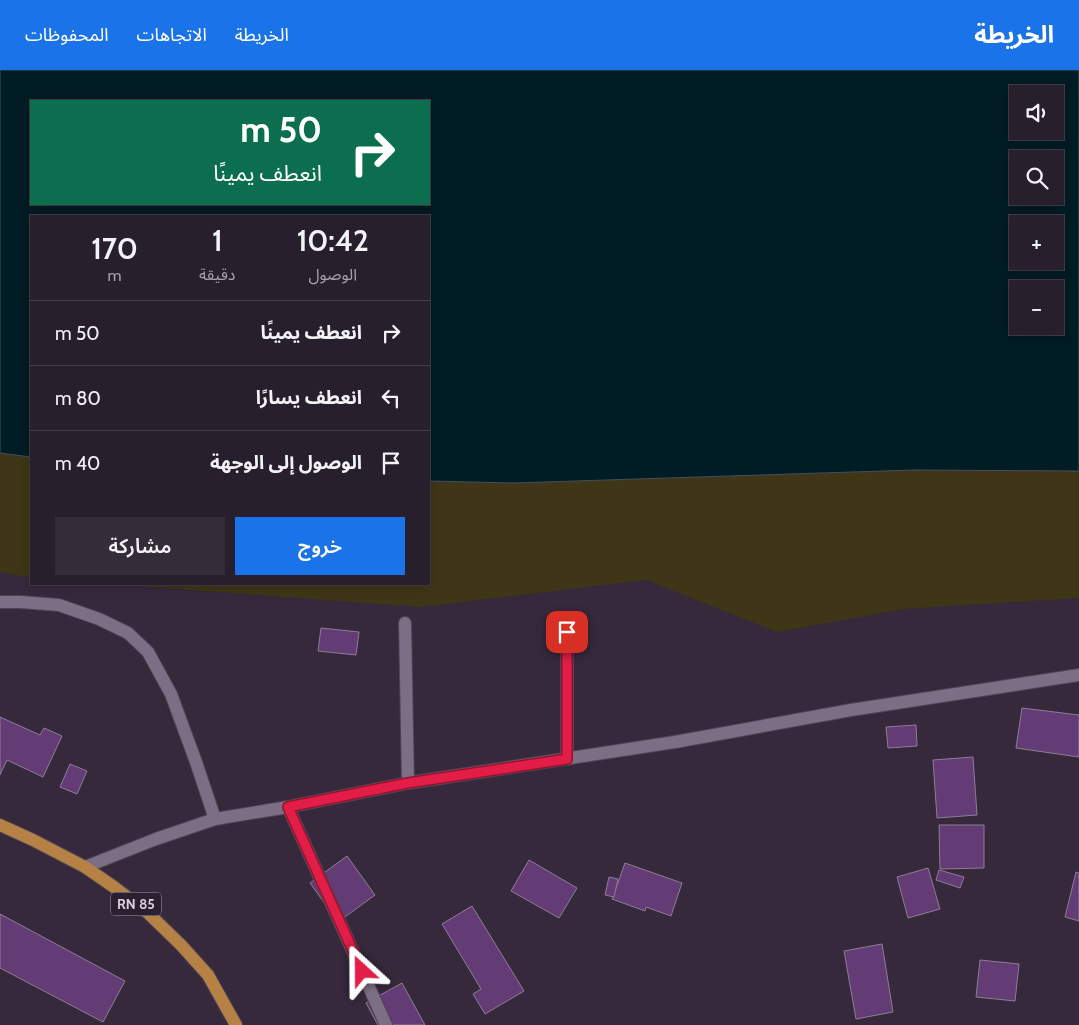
<!DOCTYPE html>
<html lang="ar">
<head>
<meta charset="utf-8">
<style>
  body { margin:0; font-family:Cabin,"Noto Sans Arabic",sans-serif; background:#342c39; color:#f1f3f6; direction:rtl; height:100vh; display:flex; flex-direction:column; font-size:19px; white-space:nowrap }
  * { box-sizing:border-box; margin:0 }
  p { font-size:16px; color:#a5a2aa }
  .icon { flex:none; width:28px; height:28px; fill:none; stroke:currentColor; stroke-width:2; stroke-linecap:round; stroke-linejoin:round }
  .map { position:relative; flex:1; overflow:hidden; direction:ltr }
  .sheet { position:absolute; left:30px; top:145px; width:400px; height:370px; display:flex; flex-direction:column; background:#281f2d; border-radius:0px; box-shadow:0 2px 12px #0003,0 0 0 1px #443d49; direction:rtl }
  .sheet>* { flex:none }
  .guide { position:absolute; left:30px; top:30px; width:400px; height:105px; border-radius:0px; box-shadow:0 2px 12px #0003,0 0 0 1px #443d49; direction:rtl; background:#0b6e4f; color:#fff; overflow:hidden }
  .buttons { position:absolute; left:1009px; top:15px; display:grid; gap:10px }
  .buttons a { display:grid; place-items:center; width:55px; height:55px; border-radius:0px; background:#281f2d; box-shadow:0 2px 12px #0003,0 0 0 1px #443d49; font-size:25px }
  .pin { position:absolute; display:grid; place-items:center; width:42px; height:42px; color:#fff; margin:-21px; border-radius:10px; box-shadow:0 2px 8px #0006 }
  .me { position:absolute; width:55px; margin:-28px; rotate:336deg; stroke-linejoin:round; filter:drop-shadow(0 0 4px #0008) }
  .turn { display:flex; align-items:center; gap:18px; height:105px; padding:0 25px; font-size:22px }
  .turn .icon { width:65px; height:65px; stroke-width:2.5 }
  .turn b { display:block; font-size:35px; line-height:42px }
  .eta { display:flex; justify-content:space-evenly; align-items:center; height:85px; text-align:center }
  .eta b { font-size:30px; font-weight:600; line-height:35px }
  .action { display:flex; gap:10px; margin-top:auto; padding:10px 25px }
  .action a { flex:1; height:58px; border-radius:0px; background:#1a73e8; color:#fff; font-size:20px; font-weight:600; line-height:58px; text-align:center }
  .action a+a { background:#342c39; color:#f1f3f6 }
  ul { padding:0; list-style:none }
  li { display:flex; align-items:center; gap:15px; height:65px; padding:0 25px; border-top:1px solid #443d49 }
  li div { flex:1 }
  li b { display:block; font-size:19px }
  li em { font-style:normal }
  header { display:flex; align-items:center; gap:30px; box-sizing:border-box; height:70px; padding:0 25px; background:#1a73e8; color:#fff }
  header strong { font-size:24px }
  nav { display:flex; gap:28px; margin-inline-start:auto; font-size:18px }
  .map>svg:first-child { display:block }
  .sand { fill:#3e3616 }
  .water { fill:#001c24; stroke:#41525c; fill-rule:evenodd }
  .building { fill:#633b75; stroke:#8d7e94 }
  .lines { fill:none; stroke-linecap:round; stroke-linejoin:round }
  .street-casing { stroke:#4e4453; stroke-width:14 }
  .primary-casing { stroke:#4e4453; stroke-width:14 }
  .street { stroke:#7c6e84; stroke-width:12 }
  .primary { stroke:#b68145; stroke-width:12 }
  .route-casing { stroke:#92132f; stroke-width:12 }
  .route { stroke:#e11d48; stroke-width:9 }
  .labels { text-anchor:middle; stroke-width:4; stroke-linejoin:round; paint-order:stroke }
  .shield { fill:#2b2031; stroke:#a59ca9; stroke-width:1 }
  .shield-label { font-size:14px; font-weight:bold; fill:#d9d1dd }
</style>
</head>
<body>
<header>
<strong>الخريطة</strong>
<nav><a>الخريطة</a><a>الاتجاهات</a><a>المحفوظات</a></nav>
</header>
<div class="map">
<svg width="1079" height="955" viewBox="0 0 1079 955">
  <rect width="100%" height="100%" fill="#36293c"/>
  <!-- sand -->
  <g class="sand">
    <polygon points="0,383 31,387 31,508 0,502"/>
    <polygon points="914,400 1079,401 1079,528 903,539 777,562 646,510 421,537 110,514 429,514 429,411 514,413"/>
  </g>
  <!-- water -->
  <path class="water" d="M0,0H1079V401L914,400L514,413L429,411V146H31V387L0,383ZM1018,24H1055V61H1018ZM31,31H429V134H31ZM1018,89H1055V126H1018ZM1018,154H1055V191H1018ZM1018,219H1055V256H1018Z"/>
  <!-- building -->
  <g class="building">
    <polygon points="321,558 359,562 356,585 318,581"/>
    <polygon points="1022,638 1079,645 1079,687 1016,678"/>
    <polygon points="0,647 40,665 44,658 62,666 43,707 7,690 0,705"/>
    <polygon points="916,655 917,676 888,678 886,657"/>
    <polygon points="973,687 977,745 937,748 933,690"/>
    <polygon points="70,694 87,701 77,724 60,717"/>
    <polygon points="939,755 984,755 984,798 940,799"/>
    <polygon points="347,786 375,825 338,852 310,813"/>
    <polygon points="529,790 577,818 559,848 511,821"/>
    <polygon points="625,793 682,813 671,846 646,837 645,841 612,829"/>
    <polygon points="928,798 940,839 908,848 897,807"/>
    <polygon points="939,800 964,807 960,818 936,810"/>
    <polygon points="1076,802 1079,803 1079,851 1065,847"/>
    <polygon points="609,807 618,809 614,827 605,825"/>
    <polygon points="472,836 524,921 485,944 473,924 481,919 442,854"/>
    <polygon points="0,844 125,911 103,952 0,898"/>
    <polygon points="882,874 893,942 856,949 844,881"/>
    <polygon points="980,890 1019,894 1015,931 976,927"/>
    <polygon points="402,913 425,955 378,955 366,933"/>
  </g>
  <g class="lines">
    <!-- street casing -->
    <g class="street-casing">
      <g id="street">
        <polyline points="0,532 21,532 59,535 99,549 128,563 148,582 171,624 196,692 215,749"/>
        <polyline points="405,553 408,713"/>
        <polyline points="567,562 567,689"/>
        <polyline points="288,737 386,955"/>
        <polyline points="85,797 156,769 215,749 288,737 408,713 675,672 851,640 1079,605"/>
      </g>
    </g>
    <!-- primary casing -->
    <g class="primary-casing">
      <polyline id="primary" points="0,755 33,770 85,797 114,817 148,843 181,875 208,905 236,955"/>
    </g>
    <!-- street -->
    <use href="#street" class="street"/>
    <!-- primary -->
    <use href="#primary" class="primary"/>
  </g>
  <g class="lines">
    <!-- route casing -->
    <g class="route-casing">
      <polyline id="route" points="362,901 288,737 408,713 567,689 567,562"/>
    </g>
    <!-- route -->
    <use href="#route" class="route"/>
  </g>
  <g class="labels">
    <!-- shield labels -->
    <rect class="shield" x="111" y="822.5" width="50" height="23" rx="4"/>
    <g class="shield-label">
      <text x="136" y="839">RN 85</text>
    </g>
  </g>
</svg>
<div class="buttons">
<a><svg class="icon" aria-label="sound" viewBox="0 0 24 24"><path d="M4 9h4l5-4v14l-5-4H4zM17 9q2 3 0 6"/></svg></a>
<a><svg class="icon" aria-label="search" viewBox="0 0 24 24"><circle cx="10" cy="10" r="6"/><path d="M15 15l6 6"/></svg></a>
<a>+</a>
<a>−</a>
</div>
<div class="pin" style="left:567px;top:562px;background:#d93025"><svg class="icon" aria-label="arrive" viewBox="0 0 24 24"><path d="M6 21V4h12l-3 4 3 4H6"/></svg></div>
<svg class="me" style="left:362px;top:901px" viewBox="-20 -20 40 40"><path d="M0-17L14 15 0 8-14 15z" fill="#e11d48" stroke="#fff" stroke-width="4"/></svg>
<div class="guide">
<div class="turn"><svg class="icon" aria-label="right" viewBox="0 0 24 24"><path d="M7 20v-9h11M14 6l5 5-5 5"/></svg><div><b>50 m</b>انعطف يمينًا</div></div>
</div>
<section class="sheet">
<div class="eta">
<div><b>10:42</b><p>الوصول</p></div>
<div><b>1</b><p>دقيقة</p></div>
<div><b>170</b><p>m</p></div>
</div>
<ul>
<li><svg class="icon" aria-label="right" viewBox="0 0 24 24"><path d="M7 20v-9h11M14 6l5 5-5 5"/></svg><div><b>انعطف يمينًا</b></div><em>50 m</em></li>
<li><svg class="icon" aria-label="left" viewBox="0 0 24 24"><path d="M17 20v-9H6M10 6l-5 5 5 5"/></svg><div><b>انعطف يسارًا</b></div><em>80 m</em></li>
<li><svg class="icon" aria-label="arrive" viewBox="0 0 24 24"><path d="M6 21V4h12l-3 4 3 4H6"/></svg><div><b>الوصول إلى الوجهة</b></div><em>40 m</em></li>
</ul>
<div class="action"><a>خروج</a><a>مشاركة</a></div>
</section>
</div>
</body>
</html>
